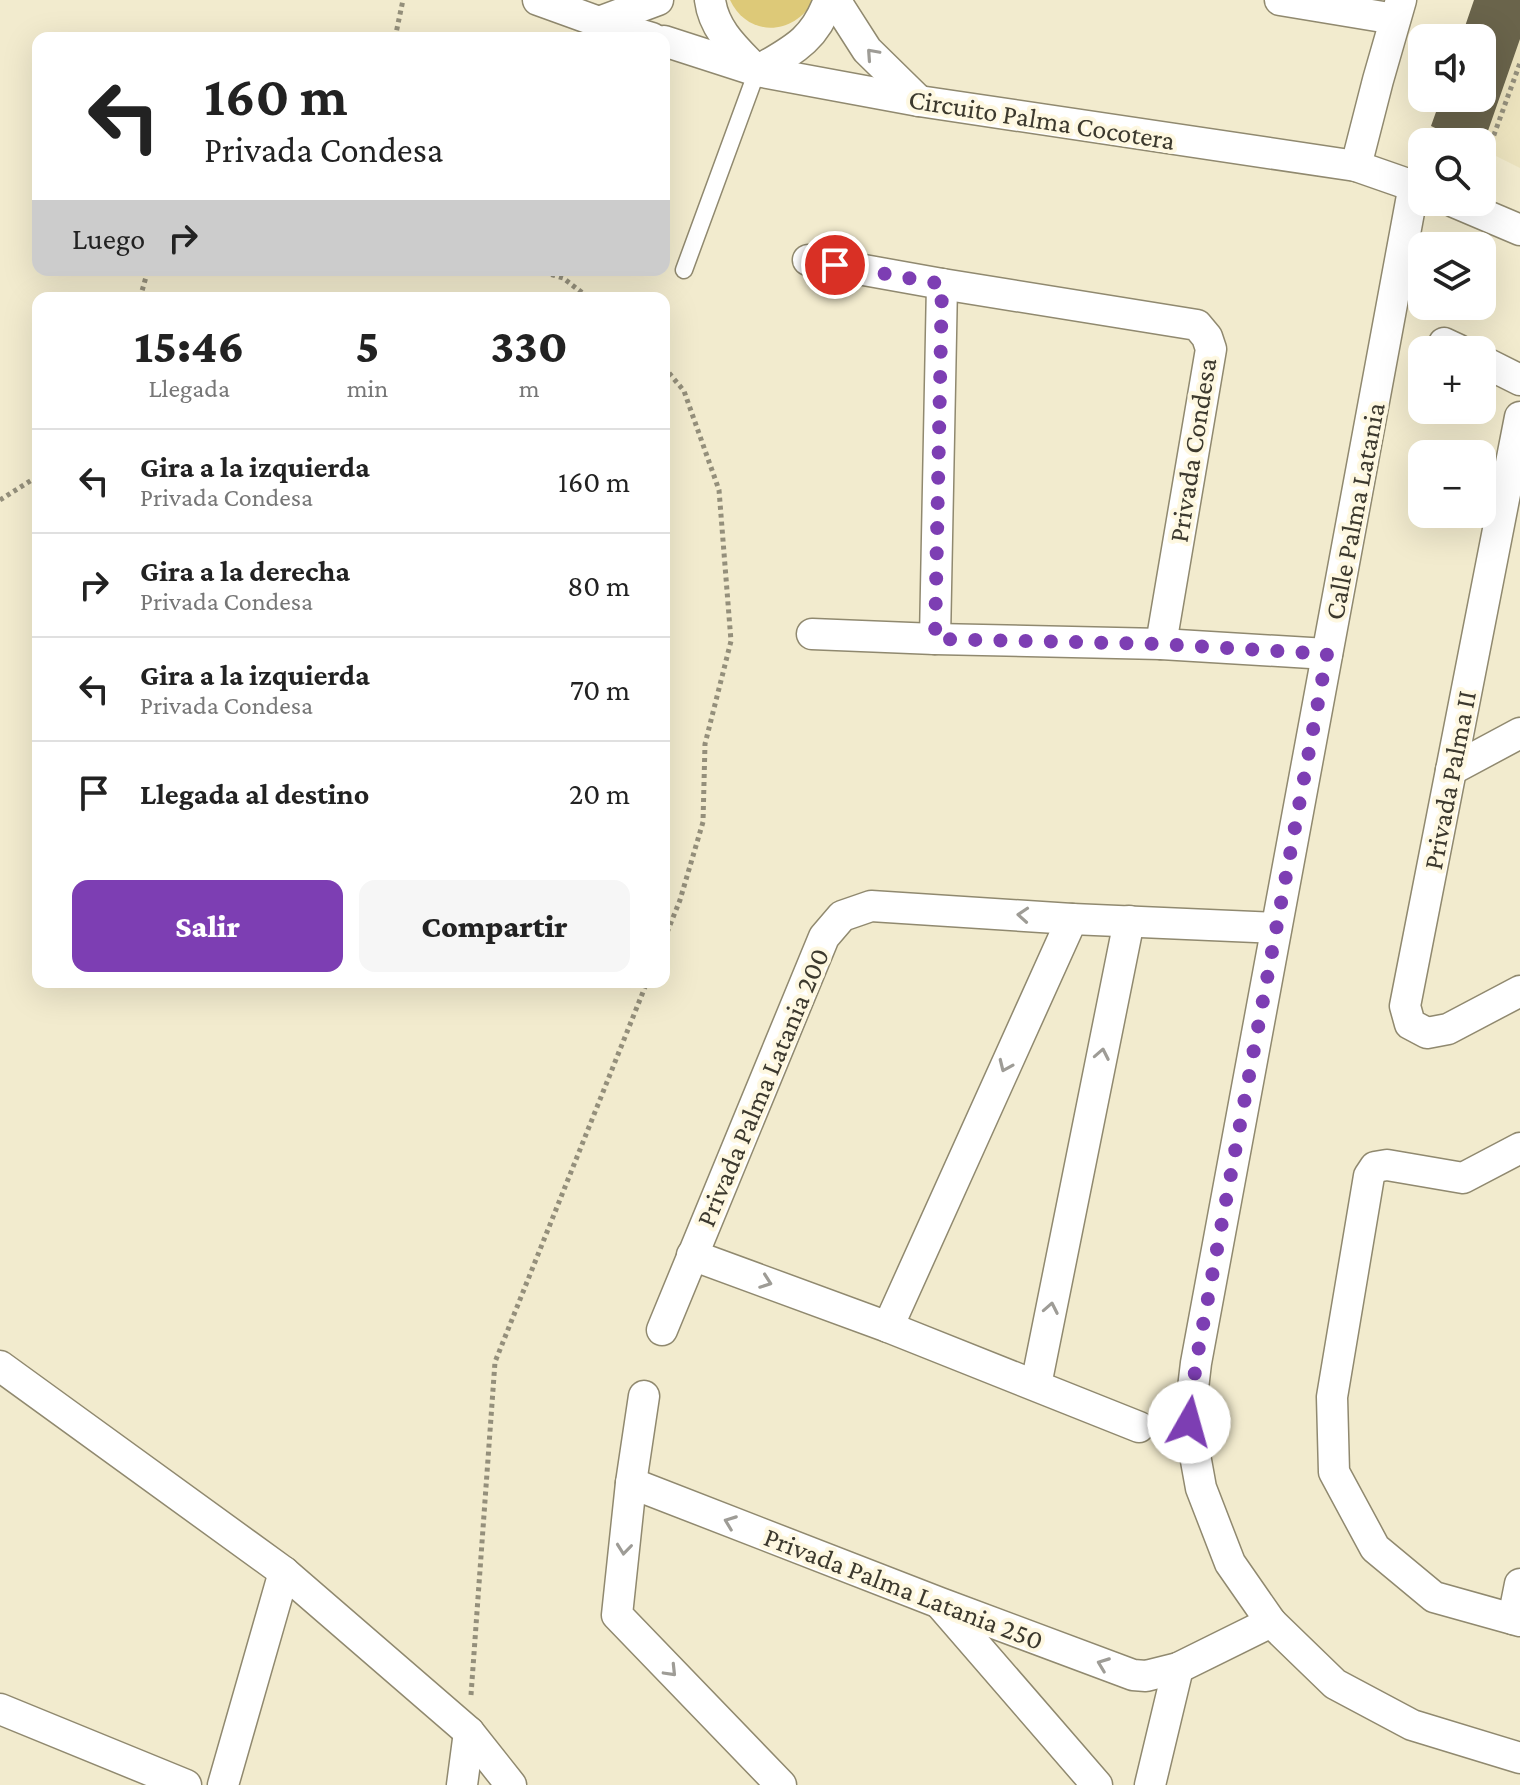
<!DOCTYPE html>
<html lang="es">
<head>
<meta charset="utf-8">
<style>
  body { margin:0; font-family:"Crimson Pro",serif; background:#f6f6f6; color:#222; height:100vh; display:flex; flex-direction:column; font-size:30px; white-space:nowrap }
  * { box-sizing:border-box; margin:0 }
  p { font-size:26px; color:#767676 }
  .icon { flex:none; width:44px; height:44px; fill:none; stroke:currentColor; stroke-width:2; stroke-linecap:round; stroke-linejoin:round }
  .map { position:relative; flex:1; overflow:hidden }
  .side { position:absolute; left:32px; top:292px; width:638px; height:696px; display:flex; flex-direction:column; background:#fff; border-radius:16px; box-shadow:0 8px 32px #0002 }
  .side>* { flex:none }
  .top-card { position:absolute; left:32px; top:32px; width:638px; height:244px; border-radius:16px; box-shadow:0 8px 32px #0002; background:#fff; color:#222; overflow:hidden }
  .buttons { position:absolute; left:1408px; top:24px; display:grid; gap:16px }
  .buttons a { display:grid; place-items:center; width:88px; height:88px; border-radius:16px; background:#fff; box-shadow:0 8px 32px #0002; font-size:40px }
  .pin { position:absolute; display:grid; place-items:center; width:68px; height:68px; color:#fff; margin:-34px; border:4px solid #fff; border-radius:50%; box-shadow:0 2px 8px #0007 }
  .me { position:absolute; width:88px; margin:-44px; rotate:7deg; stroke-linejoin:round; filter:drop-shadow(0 0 6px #0008) }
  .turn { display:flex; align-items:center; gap:28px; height:168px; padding:0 40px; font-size:36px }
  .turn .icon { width:104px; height:104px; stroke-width:2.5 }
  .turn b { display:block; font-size:56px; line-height:68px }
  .then { display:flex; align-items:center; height:76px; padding:0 40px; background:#0003; gap:16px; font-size:30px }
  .eta { display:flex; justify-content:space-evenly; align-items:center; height:136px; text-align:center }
  .eta b { font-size:48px; font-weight:800; line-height:56px }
  .cta { display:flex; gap:16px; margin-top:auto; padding:16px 40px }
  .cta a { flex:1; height:92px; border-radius:16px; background:#7d3eb3; color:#fff; font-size:32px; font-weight:800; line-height:92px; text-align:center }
  .cta a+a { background:#f6f6f6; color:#222 }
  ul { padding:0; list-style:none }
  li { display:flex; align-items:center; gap:24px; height:104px; padding:0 40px; border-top:2px solid #e0e0e0 }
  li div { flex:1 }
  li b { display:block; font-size:30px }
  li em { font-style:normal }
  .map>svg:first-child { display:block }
  .built { fill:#ece3be }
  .green { fill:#ddc978 }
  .building { fill:#6a644b }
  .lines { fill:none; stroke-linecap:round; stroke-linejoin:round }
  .service-casing { stroke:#90896f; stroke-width:19 }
  .minor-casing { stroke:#90896f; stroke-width:33 }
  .path { stroke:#948f7b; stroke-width:5; stroke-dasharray:4 4; stroke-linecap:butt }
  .service { stroke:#fff; stroke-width:16 }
  .minor { stroke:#fff; stroke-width:30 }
  .oneway { stroke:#9e9c96 }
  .route { stroke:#7d3eb3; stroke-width:14; stroke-dasharray:0 25.2 }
  .labels { text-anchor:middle; stroke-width:8; stroke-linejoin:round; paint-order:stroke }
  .street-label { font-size:28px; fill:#3c392e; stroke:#fef8e1 }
</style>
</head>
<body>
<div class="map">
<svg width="1520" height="1785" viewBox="0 0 1520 1785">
  <rect width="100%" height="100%" fill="#f2ebce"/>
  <!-- built -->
  <polygon class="built" points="1520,0 1520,168 1482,149 1482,142 1466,142 1431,126 1441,98 1482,98 1482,38"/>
  <!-- green -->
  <path class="green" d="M730,0H814C794,36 748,38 730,0Z"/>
  <!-- building -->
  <polygon class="building" points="1474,0 1520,0 1520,39 1482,148 1482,142 1466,142 1431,126 1441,98 1482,98 1482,38 1461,38"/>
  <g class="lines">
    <!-- service casing -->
    <g class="service-casing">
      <polyline id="service" points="684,270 757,71"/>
    </g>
    <!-- minor casing -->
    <g class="minor-casing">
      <g id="minor">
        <polyline points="538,0 599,22 652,38"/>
        <path d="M710,0C714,31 737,50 757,71C793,50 814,41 829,0"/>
        <polyline points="835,0 867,50 919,101"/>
        <polyline points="1280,0 1395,19"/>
        <polyline points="599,22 658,0"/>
        <polyline points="664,41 757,71 919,101 1356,166 1422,189"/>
        <polyline points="1356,166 1378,80 1401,0"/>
        <polyline points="1414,185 1196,1363 1189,1422 1201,1488 1230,1563 1271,1622 1335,1684 1412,1725 1520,1758"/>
        <polyline points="1454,202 1520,230"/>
        <polyline points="808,260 942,284 1197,325 1207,337 1211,349 1161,644"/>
        <polyline points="1444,343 1459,350"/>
        <polyline points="1482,361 1520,380"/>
        <polyline points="1520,417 1405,1006 1410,1024 1427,1033 1448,1029 1520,991"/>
        <polyline points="812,634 935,639 1161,644 1327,654"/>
        <polyline points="935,639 942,284"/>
        <polyline points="1451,770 1520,733"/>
        <polyline points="1520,1148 1463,1178 1387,1165 1375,1167 1369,1176 1332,1397 1334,1472 1375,1548 1434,1597 1520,1621"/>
        <polyline points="692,1255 888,1327 1139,1427"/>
        <polyline points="888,1327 1072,919"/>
        <polyline points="662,1330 824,937 842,916 871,906 1072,919 1276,928"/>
        <polyline points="0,1366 284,1572 469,1732 511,1785"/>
        <polyline points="1036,1385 1129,921"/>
        <polyline points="644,1396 631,1483 617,1615 781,1785"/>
        <polyline points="631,1483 940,1603 1133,1675 1146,1676 1178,1668 1271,1622"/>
        <polyline points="941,1605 1097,1785"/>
        <polyline points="1513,1619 1520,1584"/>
        <polyline points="0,1709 186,1785"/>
        <polyline points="223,1785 284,1572"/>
        <polyline points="462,1785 469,1732"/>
        <polyline points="1150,1785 1178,1668"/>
      </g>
    </g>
    <!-- path -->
    <g class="path">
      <polyline points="395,38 403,0"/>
      <polyline points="1482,156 1491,143 1520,63"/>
      <polyline points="536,270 563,278 589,298"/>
      <polyline points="140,298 148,270"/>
      <polyline points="664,367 684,391 719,490 731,641 705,744 703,822 680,900 664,940"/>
      <polyline points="0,500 38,476"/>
      <polyline points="471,1695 495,1362 647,982"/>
    </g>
    <!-- service -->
    <use href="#service" class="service"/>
    <!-- minor -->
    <use href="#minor" class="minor"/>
  </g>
  <!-- one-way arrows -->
  <defs><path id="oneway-chevron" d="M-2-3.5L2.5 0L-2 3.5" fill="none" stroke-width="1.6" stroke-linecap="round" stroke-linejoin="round" transform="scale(2)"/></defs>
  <g class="oneway">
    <use href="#oneway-chevron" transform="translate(872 54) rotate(-132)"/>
    <use href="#oneway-chevron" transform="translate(1023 915) rotate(-176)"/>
    <use href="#oneway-chevron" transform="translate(1102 1054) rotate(-79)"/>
    <use href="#oneway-chevron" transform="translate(1005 1066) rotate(114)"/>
    <use href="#oneway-chevron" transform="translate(766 1282) rotate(20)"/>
    <use href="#oneway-chevron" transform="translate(1051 1308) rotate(-79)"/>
    <use href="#oneway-chevron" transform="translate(730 1522) rotate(-159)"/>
    <use href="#oneway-chevron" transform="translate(624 1549) rotate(96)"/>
    <use href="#oneway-chevron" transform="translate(1103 1664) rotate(-159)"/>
    <use href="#oneway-chevron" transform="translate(671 1671) rotate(46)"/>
  </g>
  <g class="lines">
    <!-- route -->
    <polyline class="route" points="835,265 942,284 935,639 1161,644 1327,654 1196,1363 1189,1422"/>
  </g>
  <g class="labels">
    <!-- street labels -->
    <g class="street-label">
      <text transform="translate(1042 119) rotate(9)" y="10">Circuito Palma Cocotera</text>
      <text transform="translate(1192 450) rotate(-81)" y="10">Privada Condesa</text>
      <text transform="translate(1354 511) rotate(-79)" y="10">Calle Palma Latania</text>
      <text transform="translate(1449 780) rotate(-79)" y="10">Privada Palma II</text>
      <text transform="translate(762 1087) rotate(-67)" y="10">Privada Palma Latania 200</text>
      <text transform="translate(904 1588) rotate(21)" y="10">Privada Palma Latania 250</text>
    </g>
  </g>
</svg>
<div class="buttons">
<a><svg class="icon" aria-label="sound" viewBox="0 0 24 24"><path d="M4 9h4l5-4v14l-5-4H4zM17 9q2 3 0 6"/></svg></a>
<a><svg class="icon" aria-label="search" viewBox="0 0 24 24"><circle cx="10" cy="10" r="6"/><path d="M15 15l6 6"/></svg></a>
<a><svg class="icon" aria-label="layers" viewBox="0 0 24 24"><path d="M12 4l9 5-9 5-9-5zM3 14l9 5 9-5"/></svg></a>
<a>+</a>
<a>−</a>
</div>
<div class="pin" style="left:835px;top:265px;background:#d93025"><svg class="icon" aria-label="arrive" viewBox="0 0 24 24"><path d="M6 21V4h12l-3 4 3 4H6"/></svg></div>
<svg class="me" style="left:1189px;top:1422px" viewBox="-20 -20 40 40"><circle r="19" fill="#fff"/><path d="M0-13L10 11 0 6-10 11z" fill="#7d3eb3"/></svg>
<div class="top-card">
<div class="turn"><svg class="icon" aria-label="left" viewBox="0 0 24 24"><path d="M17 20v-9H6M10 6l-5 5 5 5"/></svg><div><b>160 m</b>Privada Condesa</div></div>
<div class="then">Luego<svg class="icon" aria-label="right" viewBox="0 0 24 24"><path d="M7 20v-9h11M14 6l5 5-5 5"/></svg></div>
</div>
<section class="side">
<div class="eta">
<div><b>15:46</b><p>Llegada</p></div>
<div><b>5</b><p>min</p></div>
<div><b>330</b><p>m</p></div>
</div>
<ul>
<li><svg class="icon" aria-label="left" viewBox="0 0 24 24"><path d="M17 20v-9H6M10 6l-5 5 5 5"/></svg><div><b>Gira a la izquierda</b><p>Privada Condesa</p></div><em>160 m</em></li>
<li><svg class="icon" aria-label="right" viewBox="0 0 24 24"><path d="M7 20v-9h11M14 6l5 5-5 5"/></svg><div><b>Gira a la derecha</b><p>Privada Condesa</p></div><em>80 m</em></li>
<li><svg class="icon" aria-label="left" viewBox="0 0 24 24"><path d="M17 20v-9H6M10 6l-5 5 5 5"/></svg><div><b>Gira a la izquierda</b><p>Privada Condesa</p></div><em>70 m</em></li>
<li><svg class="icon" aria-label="arrive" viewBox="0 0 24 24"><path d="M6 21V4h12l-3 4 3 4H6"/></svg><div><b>Llegada al destino</b></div><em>20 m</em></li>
</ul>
<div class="cta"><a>Salir</a><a>Compartir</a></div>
</section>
</div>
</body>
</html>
